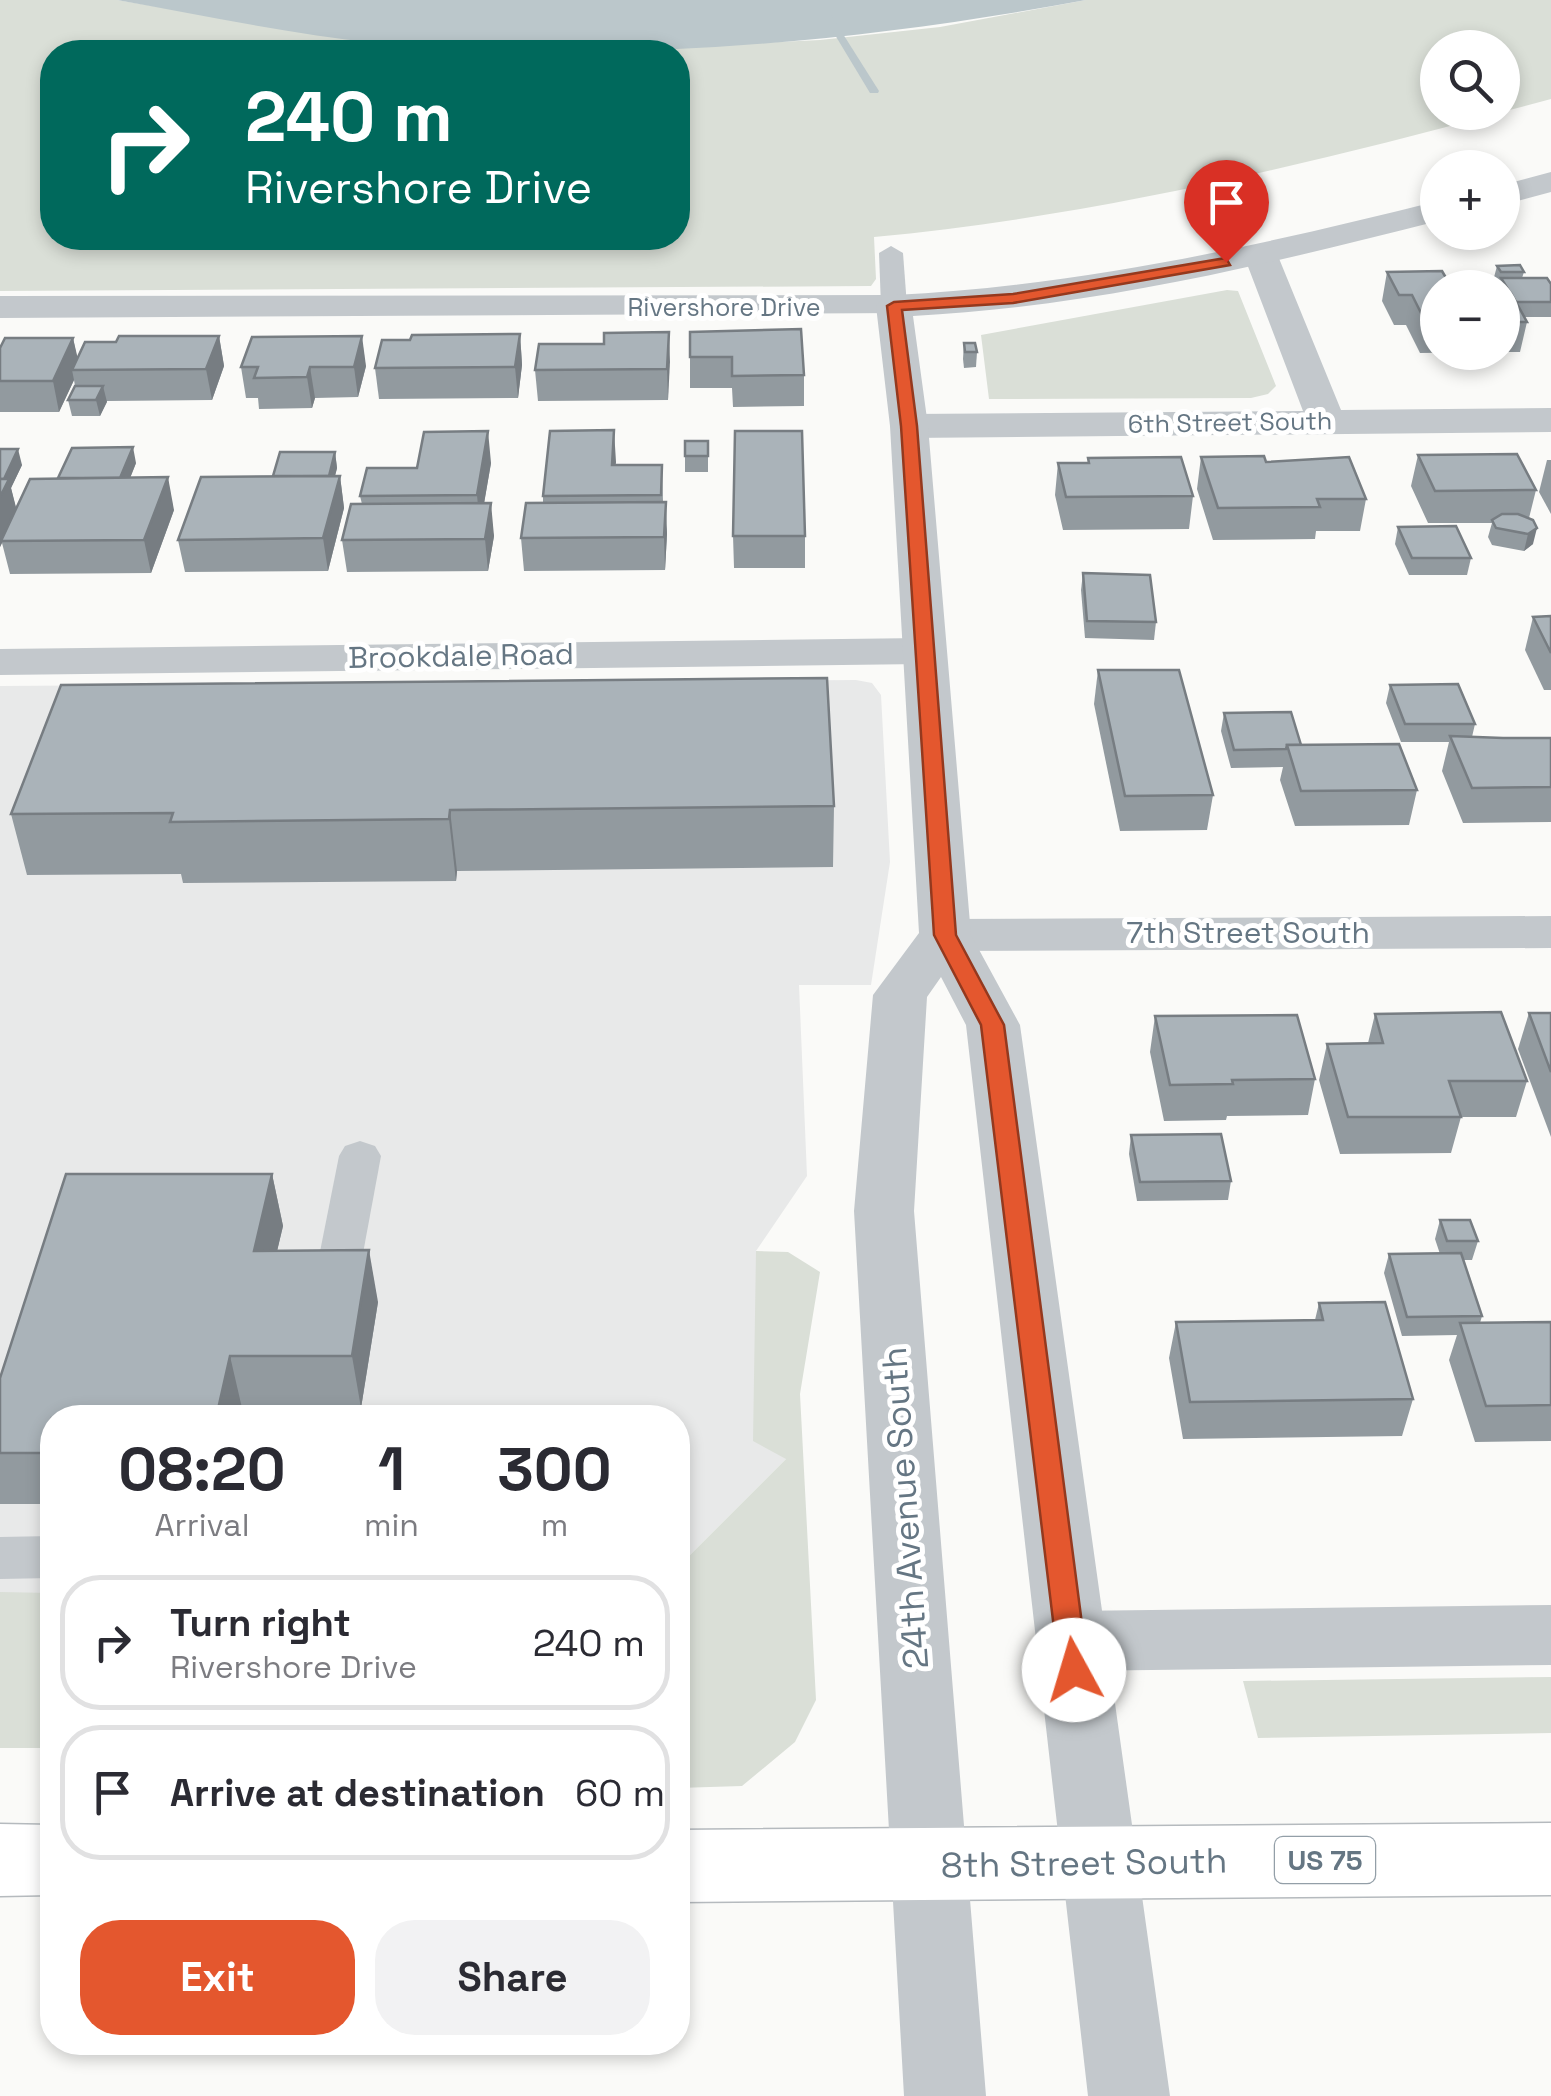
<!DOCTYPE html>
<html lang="en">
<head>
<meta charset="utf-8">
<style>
  body { margin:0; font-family:"Space Grotesk",sans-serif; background:#f2f2f3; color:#2b2b33; height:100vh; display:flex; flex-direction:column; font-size:38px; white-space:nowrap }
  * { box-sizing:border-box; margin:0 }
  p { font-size:32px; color:#7c7c81 }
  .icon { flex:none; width:55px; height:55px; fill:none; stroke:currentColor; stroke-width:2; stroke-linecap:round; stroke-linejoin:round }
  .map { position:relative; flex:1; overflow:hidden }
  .side { position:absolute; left:40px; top:1405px; width:650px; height:650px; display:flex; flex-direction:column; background:#fff; border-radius:40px; box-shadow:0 5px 15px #0003 }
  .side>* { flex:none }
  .hud { position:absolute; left:40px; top:40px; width:650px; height:210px; border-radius:40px; box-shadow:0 5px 15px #0003; background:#00695c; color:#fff; overflow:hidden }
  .fabs { position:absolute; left:1420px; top:30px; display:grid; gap:20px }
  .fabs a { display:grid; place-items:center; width:100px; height:100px; border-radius:50%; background:#fff; box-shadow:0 5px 15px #0003; font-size:50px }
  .pin { position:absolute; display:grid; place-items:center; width:85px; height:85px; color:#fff; margin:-102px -42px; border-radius:50% 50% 50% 0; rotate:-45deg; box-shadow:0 0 10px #0007 }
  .pin .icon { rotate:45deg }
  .me { position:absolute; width:110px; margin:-55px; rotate:354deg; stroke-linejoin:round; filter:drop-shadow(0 0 8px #0008) }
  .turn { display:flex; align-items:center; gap:35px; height:210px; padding:0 40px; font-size:45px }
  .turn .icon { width:130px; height:130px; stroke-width:2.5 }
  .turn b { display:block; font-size:70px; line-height:85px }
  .eta { display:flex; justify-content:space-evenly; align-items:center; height:170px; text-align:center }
  .eta b { font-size:60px; font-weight:700; line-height:70px }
  .action { display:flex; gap:20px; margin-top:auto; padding:20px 40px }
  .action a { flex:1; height:115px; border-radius:40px; background:#e4572e; color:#fff; font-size:40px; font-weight:700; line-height:115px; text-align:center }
  .action a+a { background:#f2f2f3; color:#2b2b33 }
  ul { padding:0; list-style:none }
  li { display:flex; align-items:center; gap:30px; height:135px; margin:0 20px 15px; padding:0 20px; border:5px solid #e1e1e2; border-radius:40px }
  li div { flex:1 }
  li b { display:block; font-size:38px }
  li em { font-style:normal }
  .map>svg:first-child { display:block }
  .built { fill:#e8e9e9 }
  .green { fill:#dadfd7; fill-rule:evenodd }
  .water { fill:#bbc7cb }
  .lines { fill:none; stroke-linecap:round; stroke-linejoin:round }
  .stream { fill:#bbc7cb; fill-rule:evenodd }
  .primary-casing { stroke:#b5babe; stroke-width:3 }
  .service { fill:#c3c8cc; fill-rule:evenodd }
  .minor { fill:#c3c8cc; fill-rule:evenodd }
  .tertiary { fill:#c3c8cc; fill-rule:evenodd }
  .primary { fill:#fff; fill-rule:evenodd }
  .wall { fill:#929a9f }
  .shaded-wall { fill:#777d82 }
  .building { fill:#aab3b9; stroke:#777d82; stroke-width:2.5 }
  .route { fill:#e4572e; stroke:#94391e; stroke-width:2.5 }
  .labels { text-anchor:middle; stroke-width:10; stroke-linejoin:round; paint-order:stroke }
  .far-street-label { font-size:25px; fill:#657683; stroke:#fff }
  .shield { fill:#fff; stroke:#939fa8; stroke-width:2.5 }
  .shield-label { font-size:28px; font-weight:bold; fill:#657683 }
  .street-label { font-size:30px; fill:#657683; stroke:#fff }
  .near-street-label { font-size:35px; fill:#657683; stroke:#fff }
</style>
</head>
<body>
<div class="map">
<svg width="1551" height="2096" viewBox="0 0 1551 2096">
  <rect width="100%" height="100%" fill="#fafaf8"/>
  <!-- built -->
  <polygon class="built" points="856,680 872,683 881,695 890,862 871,985 799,985 807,1176 756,1251 786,1459 678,1567 678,1418 52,1418 52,1596 0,1596 0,686"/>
  <!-- green -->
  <g class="green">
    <path d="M0,0H117L378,43L589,51L820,40L940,27L1086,0H1551V99L1502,112V48H1438V112H1502C1296,168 1086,217 874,237L876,279L871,286L0,291ZM52,52H678V238H52Z"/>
    <polygon points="1227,290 1238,291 1276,386 1268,394 1251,398 989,399 981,335"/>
    <polygon points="756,1251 788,1252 820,1272 800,1394 816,1700 795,1742 742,1786 678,1788 678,1567 786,1459 753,1441"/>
    <polygon points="0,1592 52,1593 52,1748 0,1748"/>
    <polygon points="1551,1677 1551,1733 1258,1738 1243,1681"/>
  </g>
  <!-- water -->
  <path class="water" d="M117,0H1086C854,43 614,65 379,43C292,35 203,15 117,0Z"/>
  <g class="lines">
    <!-- stream -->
    <polygon class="stream" points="823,15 831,15 879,91 878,93 870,93"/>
    <!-- primary casing -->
    <g class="primary-casing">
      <g id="primary">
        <polygon points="1551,1823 1551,1895 678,1902 678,1830"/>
        <polygon points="0,1824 52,1825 52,1895 0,1896"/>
      </g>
    </g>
    <!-- service -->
    <g class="service">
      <polygon points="891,246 903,253 907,306 894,314 881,306 879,253"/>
      <polygon points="360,1141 375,1146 381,1156 354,1302 348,1314 332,1319 316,1314 310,1302 339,1156 345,1146"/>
      <polygon points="52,1536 52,1578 0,1579 0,1537"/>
    </g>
    <!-- minor -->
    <g class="minor">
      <polygon points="1261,246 1273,249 1278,256 1341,410 1551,408 1551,432 909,438 895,434 890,426 895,418 909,414 1303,411 1244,256 1249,249"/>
      <polygon points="894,295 906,299 912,306 906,313 0,318 0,296"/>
      <polygon points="922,638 938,642 944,651 938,660 922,664 0,675 0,649"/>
      <polygon points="1551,916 1551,948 945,951 927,947 919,935 927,923 945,919"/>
      <polygon points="1551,1605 1551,1665 1071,1671 1046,1663 1036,1641 1046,1619 1071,1611"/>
    </g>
    <!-- tertiary -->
    <g class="tertiary">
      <polygon points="1551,172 1551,192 1502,205 1502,185"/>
      <path d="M1438,201V221C1265,265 1092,307 913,316L928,426L971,935L1020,1025L1170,2096H1088L966,1025L941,977L927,997L914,1211L986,2096H904L854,1211L873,995L919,933L890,426L876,306L882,299L894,295C1080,286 1258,246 1438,201Z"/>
    </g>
    <!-- primary -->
    <use href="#primary" class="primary"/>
  </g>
  <!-- wall -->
  <g class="wall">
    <polygon points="1497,266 1524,272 1522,278 1551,284 1551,317 1524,317 1527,322 1520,352 1502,352 1502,288 1497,288 1493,281"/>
    <polygon points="1387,272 1449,283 1438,288 1438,352 1501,352 1420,353 1406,325 1394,325 1382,301"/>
    <polygon points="669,332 668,400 538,401 535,370 604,344"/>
    <polygon points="690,332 804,375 804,406 733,407 732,388 690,388"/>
    <polygon points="520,334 522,365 518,398 379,399 375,368"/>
    <polygon points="219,336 224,366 212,400 107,401 100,416 72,416 68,400 75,386 74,380 59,412 0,412 0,348 73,338 77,358 116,342"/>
    <polygon points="964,343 977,352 976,367 964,368 963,359"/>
    <polygon points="366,366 358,397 315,398 312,408 259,409 258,398 246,398 241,367"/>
    <rect x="685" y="441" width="23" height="31"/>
    <polygon points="0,449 22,465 11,488 16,509 58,478 136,463 130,478 174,510 151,573 10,574 2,543 0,547"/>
    <polygon points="335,452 337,468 335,476 340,476 344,508 328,571 185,572 178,540"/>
    <polygon points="1418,455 1536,490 1529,518 1533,544 1524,551 1492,545 1488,537 1492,523 1428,523 1411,486"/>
    <polygon points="1201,457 1266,462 1366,499 1360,531 1316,531 1315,539 1213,540 1197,489"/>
    <polygon points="1088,458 1193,496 1189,529 1063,530 1055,495 1058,463 1088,463"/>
    <polygon points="1547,460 1551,460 1551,514 1539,492"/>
    <polygon points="491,463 484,503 494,536 488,571 347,572 342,540 362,504 360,496 417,468"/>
    <polygon points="662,465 663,502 667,534 665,570 524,571 521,538 543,503 543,496"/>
    <polygon points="1398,527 1471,558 1467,575 1409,575 1395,544"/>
    <polygon points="733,536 805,536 805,568 734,568"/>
    <polygon points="1083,573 1156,622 1154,640 1085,638 1081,590"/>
    <polygon points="1551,616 1551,690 1544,690 1525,650 1533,617"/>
    <polygon points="1098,670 1213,795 1207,830 1120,831 1094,704"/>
    <polygon points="1390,685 1475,724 1472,737 1551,738 1551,822 1463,823 1442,771 1449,742 1401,742 1386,703"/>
    <polygon points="1224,713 1417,790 1409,825 1295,826 1280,780 1283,767 1231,768 1221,731"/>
    <polygon points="834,806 833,867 457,871 456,881 183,883 181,874 27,875 11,814"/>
    <polygon points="1529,1013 1551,1013 1551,1137 1518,1049"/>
    <polygon points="1375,1014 1527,1081 1516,1117 1461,1117 1451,1153 1340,1154 1319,1080 1327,1044 1368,1043"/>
    <polygon points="1155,1016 1315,1079 1308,1115 1227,1116 1226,1120 1164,1121 1150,1052"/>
    <polygon points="1131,1135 1231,1181 1228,1200 1137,1201 1129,1154"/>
    <polygon points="272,1174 283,1226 277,1251 378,1302 361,1408 242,1408 52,1418 52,1504 0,1504 0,1378"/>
    <polygon points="1440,1220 1478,1241 1472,1260 1463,1260 1482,1316 1480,1323 1551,1322 1551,1441 1475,1442 1449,1360 1457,1335 1402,1336 1384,1273 1389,1254 1440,1254 1435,1239"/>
    <polygon points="1319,1303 1413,1399 1402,1436 1183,1439 1169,1358 1176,1322 1315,1320"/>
  </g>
  <!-- shaded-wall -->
  <g class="shaded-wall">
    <polygon points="669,332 670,362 668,400 667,369"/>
    <polygon points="520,334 522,365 518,398 515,367"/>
    <polygon points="219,336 224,366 212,400 206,369"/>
    <polygon points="362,336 366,366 358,397 354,367"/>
    <polygon points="73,338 80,368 72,370 74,380 59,412 53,381"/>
    <polygon points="310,367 315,398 312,408 307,377"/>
    <polygon points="103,386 107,402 100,416 96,400"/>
    <polygon points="614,430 616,462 613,497 612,465"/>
    <polygon points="488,431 491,463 480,527 477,495"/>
    <polygon points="133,447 136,463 119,506 116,489"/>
    <polygon points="18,449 22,465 11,488 17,511 0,547 0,486"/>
    <polygon points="335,452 337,468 328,503 326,486"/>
    <polygon points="340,476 344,508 328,571 323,538"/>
    <polygon points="168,477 174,510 151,573 144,540"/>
    <polygon points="666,502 667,534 665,570 664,537"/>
    <polygon points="491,503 494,536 488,571 485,539"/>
    <polygon points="1537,528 1533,544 1524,551 1528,534"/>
    <polygon points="450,810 457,871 456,881 449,819"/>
    <polygon points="272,1174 283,1226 265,1302 254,1251"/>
    <polygon points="369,1250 378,1302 361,1408 352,1356"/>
    <polygon points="230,1356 242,1408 240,1418 216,1418"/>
  </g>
  <!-- building -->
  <g class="building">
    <polygon points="1520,265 1524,272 1501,272 1497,266"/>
    <polygon points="1442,271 1449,283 1466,283 1468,288 1438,288 1438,323 1426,323 1412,295 1399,295 1387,272"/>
    <polygon points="1501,278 1547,278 1551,284 1551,302 1516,302"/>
    <polygon points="1502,293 1511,293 1527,322 1502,322"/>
    <polygon points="801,329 804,375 732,376 732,357 690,357 690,332"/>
    <polygon points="669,332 667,369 535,370 539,344 604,344 604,333"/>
    <polygon points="520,334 515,367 375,368 382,340 410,340 412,335"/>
    <polygon points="119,336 219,336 206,369 72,370 85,342 116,342"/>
    <polygon points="362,336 354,367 310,367 307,377 254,378 258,367 241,367 252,337"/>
    <polygon points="5,338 73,338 53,381 0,381 0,348"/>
    <polygon points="964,343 975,343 977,352 965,352"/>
    <polygon points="75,386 103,386 96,400 68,400"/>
    <polygon points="614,430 612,465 662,465 661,495 543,496 550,431"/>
    <polygon points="488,431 477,495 360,496 367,468 417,468 424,432"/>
    <polygon points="735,431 802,431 805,536 733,536"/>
    <rect x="685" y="441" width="23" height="15"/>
    <polygon points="133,447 120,478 58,478 72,448"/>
    <polygon points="0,449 18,449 4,479 0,479"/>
    <polygon points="280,452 335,452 329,476 273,476"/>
    <polygon points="1517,454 1536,490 1435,491 1418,455"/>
    <polygon points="1264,456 1266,462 1349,457 1366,499 1317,499 1320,507 1218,508 1201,457"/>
    <polygon points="1181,457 1193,496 1066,497 1058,463 1089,463 1088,458"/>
    <polygon points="340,476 323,538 178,540 201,477"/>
    <polygon points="168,477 144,540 1,541 30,479"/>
    <polygon points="0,479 9,479 0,497"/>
    <polygon points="666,502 664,537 521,538 526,503"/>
    <polygon points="491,503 485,539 342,540 351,504"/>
    <polygon points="1502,514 1518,514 1533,520 1537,528 1528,534 1496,528 1492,520"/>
    <polygon points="1456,526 1471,558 1412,558 1398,527"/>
    <polygon points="1083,573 1150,575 1156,622 1087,621"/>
    <polygon points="1551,616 1551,653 1533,617"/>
    <polygon points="1098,670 1179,670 1213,795 1125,796"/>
    <polygon points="827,678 834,806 450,810 449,819 170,822 173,813 11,814 61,685"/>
    <polygon points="1458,684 1475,724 1405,724 1390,685"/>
    <polygon points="1291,712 1301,745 1287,745 1286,749 1234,750 1224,713"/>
    <polygon points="1450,736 1503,738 1551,738 1551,787 1472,788"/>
    <polygon points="1399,744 1417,790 1301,791 1287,745"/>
    <polygon points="1501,1012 1527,1081 1449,1081 1461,1117 1348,1117 1327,1044 1383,1043 1375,1014"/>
    <polygon points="1529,1013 1551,1013 1551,1072"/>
    <polygon points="1297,1015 1315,1079 1232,1080 1233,1084 1170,1085 1155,1016"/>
    <polygon points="1221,1134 1231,1181 1140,1182 1131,1135"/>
    <polygon points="66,1174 272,1174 254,1251 369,1250 352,1356 230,1356 216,1418 52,1418 52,1453 0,1453 0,1378"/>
    <polygon points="1440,1220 1470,1220 1478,1241 1447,1241"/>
    <polygon points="1461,1253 1482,1316 1407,1317 1389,1254"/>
    <polygon points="1385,1302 1413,1399 1190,1402 1176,1322 1323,1320 1319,1303"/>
    <polygon points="1551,1322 1551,1405 1486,1406 1460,1323"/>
  </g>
  <!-- route -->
  <polygon class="route" points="1226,258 1230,265 1013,303 902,310 917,426 956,935 1004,1025 1088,1670 1084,1679 1074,1683 1063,1679 1059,1670 981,1025 934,935 901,426 887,306 894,302 1013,294"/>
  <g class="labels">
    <!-- far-street labels -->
    <g class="far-street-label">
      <text x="724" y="316">Rivershore Drive</text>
      <text transform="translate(1230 422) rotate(-1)" y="9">6th Street South</text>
    </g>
    <!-- shield labels -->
    <rect class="shield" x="1275" y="1837" width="100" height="46" rx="8"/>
    <g class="shield-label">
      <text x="1325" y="1870">US 75</text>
    </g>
    <!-- street labels -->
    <g class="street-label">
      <text transform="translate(461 656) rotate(-1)" y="10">Brookdale Road</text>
      <text x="1248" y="943">7th Street South</text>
    </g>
    <!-- near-street labels -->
    <g class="near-street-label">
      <text transform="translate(905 1508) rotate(-94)" y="12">24th Avenue South</text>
      <text transform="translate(1084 1863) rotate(-1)" y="12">8th Street South</text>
    </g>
  </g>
</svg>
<div class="fabs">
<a><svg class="icon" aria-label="search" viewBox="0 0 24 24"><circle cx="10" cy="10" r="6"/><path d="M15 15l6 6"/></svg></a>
<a>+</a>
<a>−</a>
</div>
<div class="pin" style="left:1226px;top:262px;background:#d93025"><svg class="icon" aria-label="arrive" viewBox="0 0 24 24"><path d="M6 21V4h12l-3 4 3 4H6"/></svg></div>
<svg class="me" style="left:1074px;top:1670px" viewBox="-20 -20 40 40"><circle r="19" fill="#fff"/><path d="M0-13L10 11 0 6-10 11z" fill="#e4572e"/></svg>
<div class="hud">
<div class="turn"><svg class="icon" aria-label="right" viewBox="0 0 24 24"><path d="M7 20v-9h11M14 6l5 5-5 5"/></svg><div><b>240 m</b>Rivershore Drive</div></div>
</div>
<section class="side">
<div class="eta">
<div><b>08:20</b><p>Arrival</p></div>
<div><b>1</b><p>min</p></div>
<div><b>300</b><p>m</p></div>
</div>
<ul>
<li><svg class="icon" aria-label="right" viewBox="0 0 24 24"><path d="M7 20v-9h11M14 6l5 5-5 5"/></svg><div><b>Turn right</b><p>Rivershore Drive</p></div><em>240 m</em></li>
<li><svg class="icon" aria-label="arrive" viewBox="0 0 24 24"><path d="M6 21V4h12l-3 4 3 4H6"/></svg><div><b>Arrive at destination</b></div><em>60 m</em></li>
</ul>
<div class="action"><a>Exit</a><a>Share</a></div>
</section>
</div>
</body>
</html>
